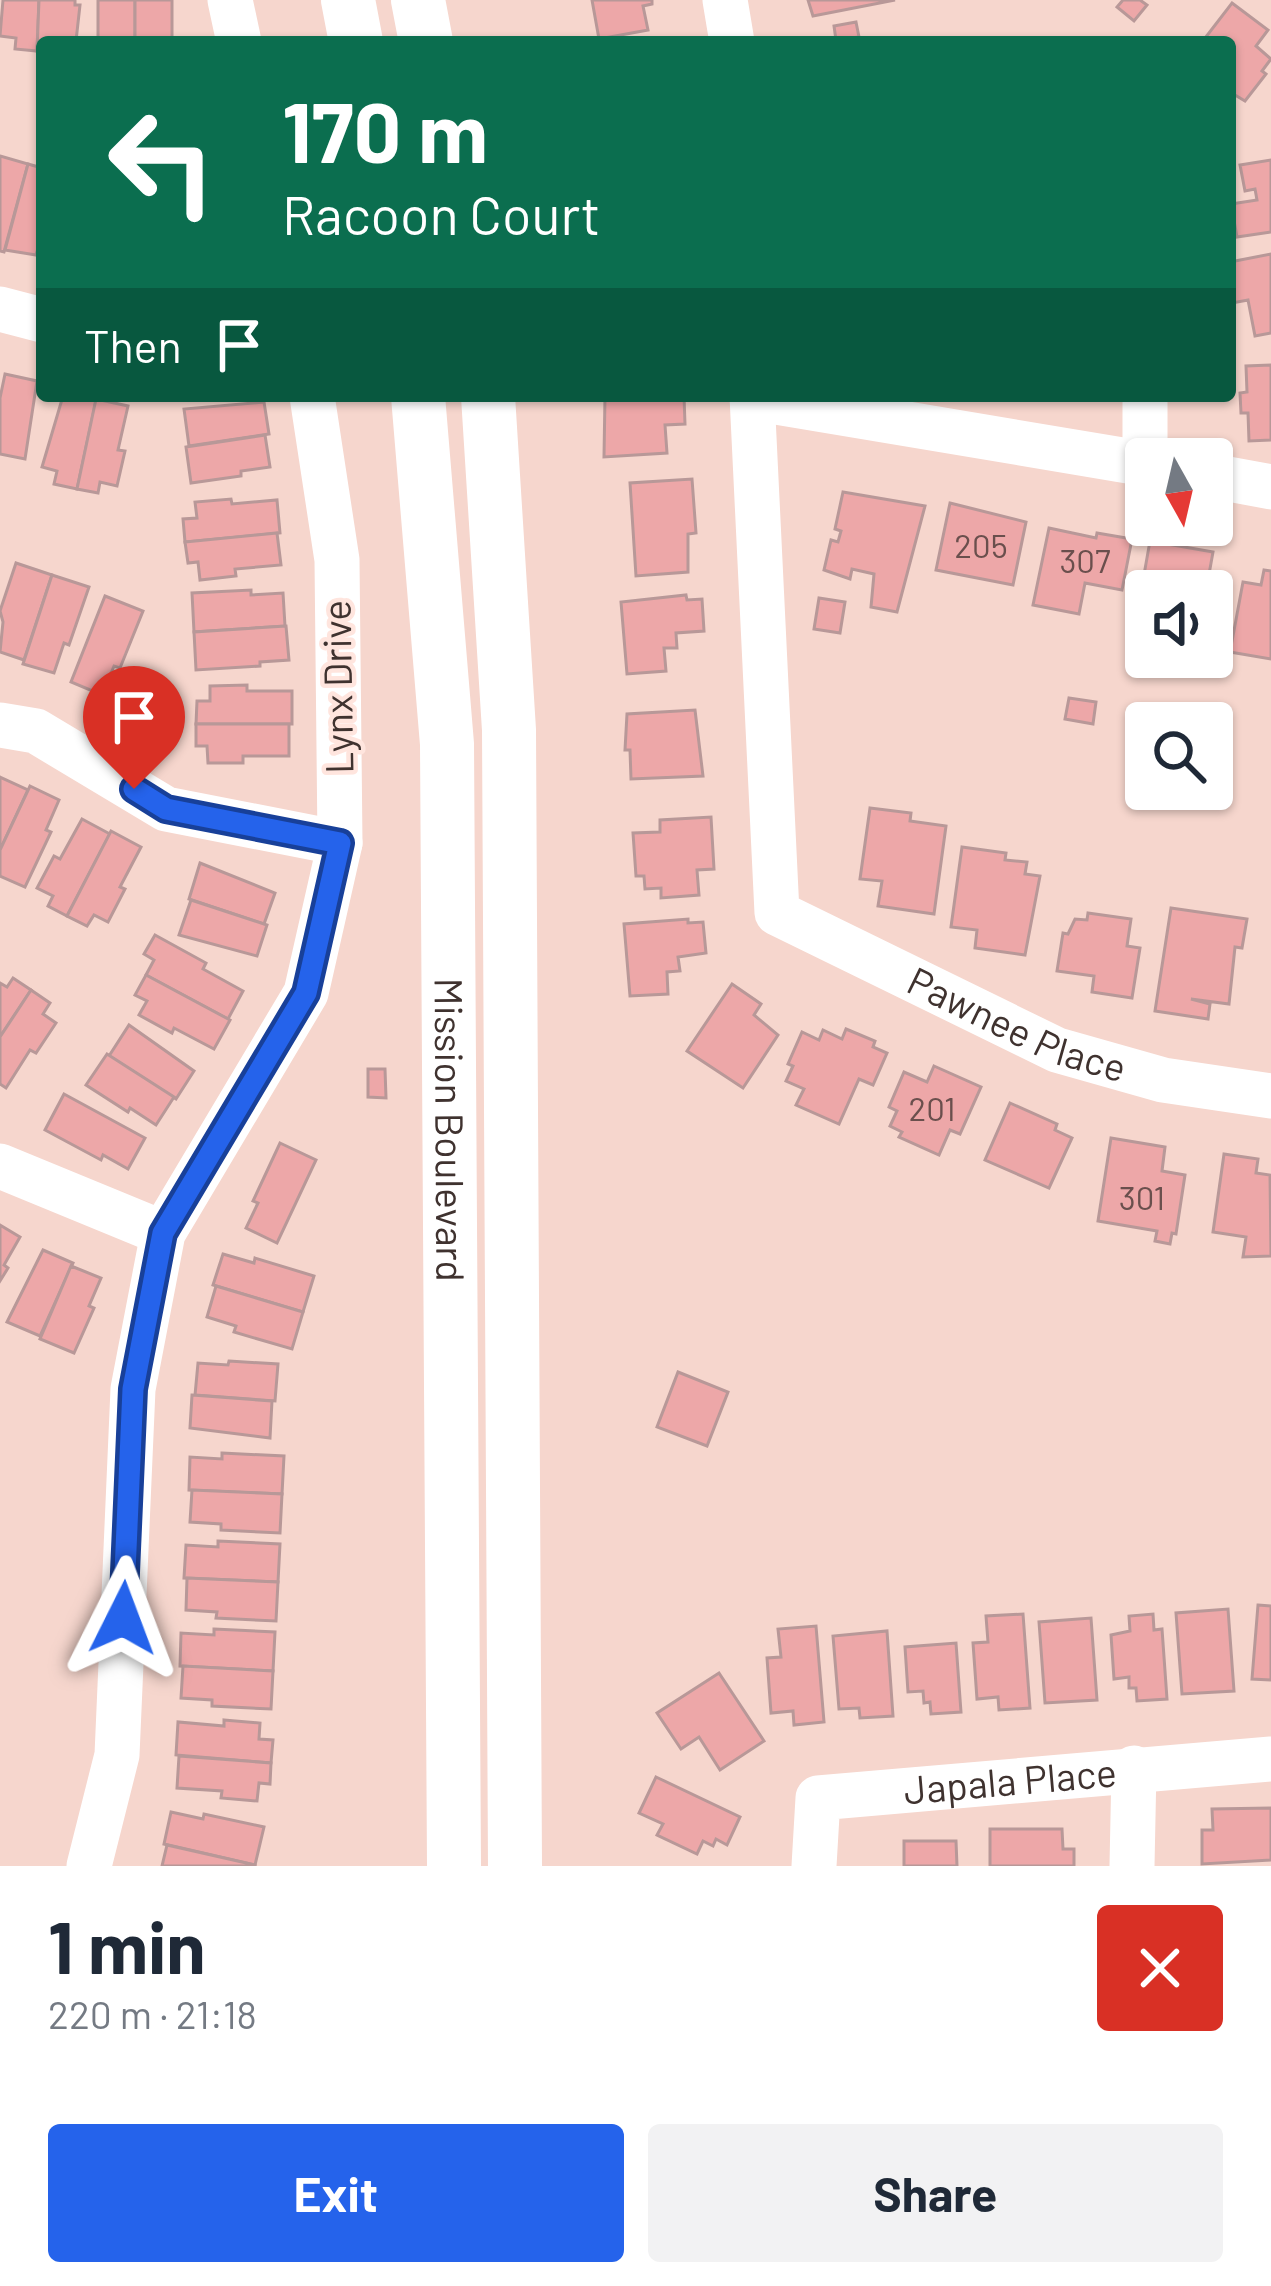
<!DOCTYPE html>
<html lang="en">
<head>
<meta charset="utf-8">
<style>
  body { margin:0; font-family:Barlow,sans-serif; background:#f2f2f3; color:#1f2937; height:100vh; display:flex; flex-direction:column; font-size:45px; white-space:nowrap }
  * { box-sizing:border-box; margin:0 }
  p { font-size:39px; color:#747a83 }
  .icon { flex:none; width:66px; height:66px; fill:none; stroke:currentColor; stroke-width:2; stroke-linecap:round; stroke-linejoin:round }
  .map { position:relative; height:1866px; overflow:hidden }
  .side { display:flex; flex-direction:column; background:#fff; flex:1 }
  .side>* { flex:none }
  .guide { position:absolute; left:36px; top:36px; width:1200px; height:366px; border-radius:12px; box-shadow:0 3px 9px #0004; background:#0b6e4f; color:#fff; overflow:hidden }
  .needle { width:78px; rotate:172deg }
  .tools { position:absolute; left:1125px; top:438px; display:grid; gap:24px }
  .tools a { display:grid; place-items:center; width:108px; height:108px; border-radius:12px; background:#fff; box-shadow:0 3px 9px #0004; font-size:60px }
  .pin { position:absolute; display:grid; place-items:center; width:102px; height:102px; color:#fff; margin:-123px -51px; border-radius:50% 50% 50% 0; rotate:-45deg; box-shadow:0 0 12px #0007 }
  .pin .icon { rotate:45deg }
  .me { position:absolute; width:132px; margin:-66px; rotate:3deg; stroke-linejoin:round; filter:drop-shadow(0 0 9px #0008) }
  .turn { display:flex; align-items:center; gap:42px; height:252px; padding:0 48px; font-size:54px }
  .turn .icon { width:156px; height:156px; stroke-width:2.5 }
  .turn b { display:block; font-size:84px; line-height:102px }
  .then { display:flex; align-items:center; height:114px; padding:0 48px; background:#0003; gap:24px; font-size:45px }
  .round { display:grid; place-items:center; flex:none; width:126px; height:126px; border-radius:12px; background:#f2f2f3 }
  .head { display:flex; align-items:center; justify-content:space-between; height:204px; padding:0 48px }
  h1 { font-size:72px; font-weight:700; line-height:90px }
  .primary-button { display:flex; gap:24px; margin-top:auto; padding:24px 48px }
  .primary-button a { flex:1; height:138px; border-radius:12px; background:#2563eb; color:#fff; font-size:48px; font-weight:700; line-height:138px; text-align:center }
  .primary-button a+a { background:#f2f2f3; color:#1f2937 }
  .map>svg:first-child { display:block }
  .building { fill:#eda7a8; stroke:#b89898; stroke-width:3 }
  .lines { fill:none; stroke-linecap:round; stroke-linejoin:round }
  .minor { stroke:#fff; stroke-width:45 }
  .major { stroke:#fff; stroke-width:54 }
  .route-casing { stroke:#184099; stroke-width:30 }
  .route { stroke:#2563eb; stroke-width:21 }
  .labels { text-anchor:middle; stroke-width:9; stroke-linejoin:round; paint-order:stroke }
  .number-label { font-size:33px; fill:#6a4f4d }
  .street-label { font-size:39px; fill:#3f322f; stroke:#ffe5de }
</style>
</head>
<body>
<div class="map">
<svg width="1271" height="1866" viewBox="0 0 1271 1866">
  <rect width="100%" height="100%" fill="#f6d6cd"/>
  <!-- building -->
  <g class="building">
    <polygon points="3,0 39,0 37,51 15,49 16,38 0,36"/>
    <polygon points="39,0 75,0 75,5 80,5 76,41 42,42 42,52 37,51"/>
    <rect x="98" y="0" width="37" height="42"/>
    <rect x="135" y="0" width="37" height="42"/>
    <polygon points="592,0 652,0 652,4 643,6 648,30 599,39"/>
    <polygon points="808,0 895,0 813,16"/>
    <polygon points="1123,0 1140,0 1147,5 1134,21 1117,7"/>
    <polygon points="1232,3 1268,30 1256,46 1271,59 1262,71 1266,74 1245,101 1230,92 1230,42 1202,42"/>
    <polygon points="856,22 859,37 836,40 834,26"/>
    <polygon points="0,156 28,164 4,252 0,251"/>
    <polygon points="1271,160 1271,232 1237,237 1231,204 1257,200 1255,189 1245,191 1240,165"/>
    <polygon points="28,164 42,168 42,235 36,255 5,250"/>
    <polygon points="1271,254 1271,333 1255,336 1248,300 1232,303 1230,262"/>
    <polygon points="1271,365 1271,440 1249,441 1248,413 1241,413 1240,393 1247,392 1246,366"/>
    <polygon points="5,374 37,381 25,459 0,454 0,398"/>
    <polygon points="63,396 97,396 77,489 54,484 57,471 42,467"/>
    <polygon points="605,396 684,396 685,424 665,425 667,453 604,457"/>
    <polygon points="96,399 128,406 118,450 125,451 117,486 100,482 98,493 77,489"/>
    <polygon points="264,402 269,434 189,446 184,409"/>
    <polygon points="265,435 270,467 241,471 241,476 191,483 186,447"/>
    <polygon points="692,479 696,533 688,534 688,572 636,576 630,483"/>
    <polygon points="843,492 925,506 897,612 871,607 874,574 852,569 850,579 824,570 831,540 838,542 841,531 835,529"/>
    <polygon points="231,499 232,504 277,500 280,533 185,542 183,519 197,518 195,502"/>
    <polygon points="950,503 1026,522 1013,585 936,570"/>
    <polygon points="1049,528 1096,538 1097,533 1132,539 1122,590 1085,583 1079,614 1033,605"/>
    <polygon points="277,533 281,565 235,569 236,576 200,580 198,562 188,563 185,542"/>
    <polygon points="1150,541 1213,552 1206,591 1152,591 1152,588 1142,586"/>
    <polygon points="16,563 52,575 24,660 0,652 3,622 0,611"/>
    <polygon points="1264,570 1271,571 1271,659 1230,652 1243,582 1261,585"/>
    <polygon points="52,575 89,587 69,645 64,643 54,673 23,664"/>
    <polygon points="251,590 251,595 283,593 285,626 194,632 192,593"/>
    <polygon points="686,595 687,600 702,599 704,631 676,633 677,648 664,648 666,671 627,674 621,602"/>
    <polygon points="105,596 143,611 120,668 114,666 102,695 71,682"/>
    <polygon points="819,598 845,602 840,633 814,629"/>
    <polygon points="1212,599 1222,601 1213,652 1212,652"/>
    <polygon points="286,626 289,660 260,662 260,666 196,670 194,632"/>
    <polygon points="247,685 247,691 292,691 292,724 196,724 197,701 210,701 210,686"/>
    <polygon points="1069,698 1096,702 1093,724 1065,719"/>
    <polygon points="695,710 703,776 631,779 630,750 625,750 627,714"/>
    <polygon points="196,724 289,724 289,756 243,756 243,763 208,763 207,746 196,746"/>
    <polygon points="0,777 28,790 0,850"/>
    <polygon points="30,786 59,800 46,830 51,832 25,887 0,876 0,850"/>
    <polygon points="870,808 911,813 910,821 946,826 934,914 878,906 882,881 860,879"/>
    <polygon points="711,817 714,869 697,870 699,895 661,898 661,888 645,889 644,876 636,876 633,833 660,832 660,820"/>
    <polygon points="82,819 110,834 67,916 48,906 53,896 37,888 54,856 60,859"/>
    <polygon points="111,831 141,847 120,887 125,889 108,922 94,915 87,926 67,916"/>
    <polygon points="962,847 1006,853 1005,860 1027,862 1025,874 1040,876 1025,955 975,948 977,930 951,927"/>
    <polygon points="200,863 275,893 264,924 189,899"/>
    <polygon points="191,900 267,925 257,956 179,935"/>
    <polygon points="1171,908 1247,919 1242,948 1235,947 1229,1004 1191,999 1210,1004 1208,1019 1155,1011"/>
    <polygon points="1088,913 1131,919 1127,946 1140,948 1132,998 1092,992 1094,976 1057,971 1063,933 1068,934 1075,919 1087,920"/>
    <polygon points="688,919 688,923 703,922 706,953 678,957 680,971 667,972 668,994 630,996 624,924"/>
    <polygon points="155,935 206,963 203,969 243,991 228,1019 146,975 154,960 144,954"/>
    <polygon points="146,975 230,1020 214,1049 174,1028 172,1033 139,1015 147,1001 135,995"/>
    <polygon points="13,978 31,990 0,1037 0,983 7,987"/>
    <polygon points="732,984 761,1004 754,1015 778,1035 743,1088 687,1051"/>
    <polygon points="31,990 50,1003 43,1014 56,1023 36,1053 30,1050 6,1088 0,1084 0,1037"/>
    <polygon points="129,1025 194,1071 176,1099 109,1056"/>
    <polygon points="846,1029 875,1041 873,1047 887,1053 873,1085 859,1079 839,1124 796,1105 804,1089 786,1081 793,1066 788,1064 802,1032 819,1040 823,1030 842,1039"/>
    <polygon points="107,1054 174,1097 156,1125 130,1108 128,1112 86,1085"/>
    <polygon points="934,1066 981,1087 960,1134 950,1130 939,1155 899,1137 902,1132 890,1126 897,1111 889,1107 904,1072 927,1082"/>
    <polygon points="368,1069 385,1069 386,1098 368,1097"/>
    <polygon points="64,1094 145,1138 128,1169 103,1155 101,1160 45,1130"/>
    <polygon points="1010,1103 1057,1124 1055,1130 1072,1138 1049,1188 985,1160"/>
    <polygon points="1111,1138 1165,1147 1162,1171 1185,1175 1176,1234 1172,1233 1170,1244 1155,1241 1157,1231 1098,1221"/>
    <polygon points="280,1143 316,1160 277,1243 246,1228 258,1203 253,1201"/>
    <polygon points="1224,1154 1258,1159 1256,1173 1270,1175 1271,1256 1243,1257 1246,1237 1213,1232"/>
    <polygon points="0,1225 20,1237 4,1265 8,1268 0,1281"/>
    <polygon points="43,1250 73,1263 40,1336 7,1322"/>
    <polygon points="223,1254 254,1263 255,1258 314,1276 303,1312 213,1285"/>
    <polygon points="71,1266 101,1278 89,1306 94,1308 74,1353 40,1339"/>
    <polygon points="216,1286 303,1312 292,1349 234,1332 236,1326 207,1317"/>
    <polygon points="229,1361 278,1364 275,1401 195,1395 198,1363 228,1365"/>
    <polygon points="678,1372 728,1392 707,1446 657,1427"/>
    <polygon points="192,1395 272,1401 270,1438 190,1428"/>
    <polygon points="222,1453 284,1456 282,1494 189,1490 190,1457 222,1459"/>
    <polygon points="192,1490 282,1494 280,1533 221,1530 221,1524 190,1522"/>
    <polygon points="218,1541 280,1544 278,1582 184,1578 186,1545 218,1547"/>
    <polygon points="187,1578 278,1582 276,1621 216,1618 217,1612 186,1610"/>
    <polygon points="1258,1605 1271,1606 1271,1680 1252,1679"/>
    <polygon points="1228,1609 1234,1691 1182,1694 1176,1613"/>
    <polygon points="1023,1614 1030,1708 999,1710 998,1697 977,1699 973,1643 988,1642 986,1616"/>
    <polygon points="1153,1614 1154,1630 1162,1629 1167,1699 1137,1701 1136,1688 1129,1688 1129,1677 1114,1679 1111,1635 1130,1631 1129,1616"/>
    <polygon points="1091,1618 1097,1700 1045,1703 1039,1622"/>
    <polygon points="816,1626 824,1722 794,1725 793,1711 771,1713 767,1658 781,1657 778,1629"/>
    <polygon points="214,1629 275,1632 273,1671 180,1666 181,1633 214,1635"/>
    <polygon points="887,1631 893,1716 860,1718 859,1708 839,1709 833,1636"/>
    <polygon points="956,1643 961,1712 931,1714 930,1702 924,1703 923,1691 908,1692 905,1647"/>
    <polygon points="183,1666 273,1671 271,1709 212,1706 212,1700 181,1698"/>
    <polygon points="719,1673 764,1741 720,1770 699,1737 681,1749 657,1713"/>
    <polygon points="224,1720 260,1723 259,1739 273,1740 271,1763 176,1755 178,1722 224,1726"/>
    <polygon points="179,1756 271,1763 270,1784 259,1783 257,1801 221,1798 222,1791 177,1788"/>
    <polygon points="656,1777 740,1817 727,1845 716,1839 713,1846 703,1841 697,1854 657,1835 663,1824 639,1813"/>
    <polygon points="1271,1808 1271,1860 1202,1864 1202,1830 1213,1830 1212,1809"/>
    <polygon points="171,1812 203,1819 204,1814 264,1827 255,1865 164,1844"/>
    <polygon points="990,1829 1062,1829 1063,1849 1074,1849 1074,1866 990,1866"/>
    <polygon points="904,1841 956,1841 957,1866 904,1866"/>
    <polygon points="167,1845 255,1865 255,1866 162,1866"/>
  </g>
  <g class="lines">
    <!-- minor -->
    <g class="minor">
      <polyline points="230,0 239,42"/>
      <polyline points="725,0 732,42"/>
      <polyline points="0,309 42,320"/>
      <path id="s1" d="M752,396L777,913L1057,1050L1163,1080L1271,1096"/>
      <polyline points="1145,396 1145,464"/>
      <polyline points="752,398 1146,464"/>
      <polyline points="1212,476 1271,487"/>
      <polyline points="0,725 36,731 166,809 340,843"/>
      <polyline points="0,1166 163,1233"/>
      <polyline points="89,1866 117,1755 133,1389 163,1233 306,993 340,843 337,560 312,396"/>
      <path id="s2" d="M814,1866L818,1798L1271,1759"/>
      <polyline points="1132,1866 1134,1768"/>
    </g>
    <!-- major -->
    <g class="major">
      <polyline points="348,0 356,42"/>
      <polyline points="418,0 426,42"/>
      <path id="s3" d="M418,396L447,744L454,1866"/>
      <polyline points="488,396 509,730 515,1866"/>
    </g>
  </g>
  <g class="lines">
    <!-- route casing -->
    <g class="route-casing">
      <polyline id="route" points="123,1618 133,1389 163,1233 306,993 340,843 166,809 134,789"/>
    </g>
    <!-- route -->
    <use href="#route" class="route"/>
  </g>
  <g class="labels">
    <!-- number labels -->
    <g class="number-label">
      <text x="981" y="558">205</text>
      <text x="1085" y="573">307</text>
      <text x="932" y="1121">201</text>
      <text x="1142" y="1210">301</text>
    </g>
    <!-- street labels -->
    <g class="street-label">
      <text transform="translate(338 687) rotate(-91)" y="14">Lynx Drive</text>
      <text dy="14" stroke="none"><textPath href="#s1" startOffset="783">Pawnee Place</textPath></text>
      <text dy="14" stroke="none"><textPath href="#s3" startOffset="735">Mission Boulevard</textPath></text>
      <text dy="14" stroke="none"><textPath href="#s2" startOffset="261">Japala Place</textPath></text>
    </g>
  </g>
</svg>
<div class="tools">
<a><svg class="needle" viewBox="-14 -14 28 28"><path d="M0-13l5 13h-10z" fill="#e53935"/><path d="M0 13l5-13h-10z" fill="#747a83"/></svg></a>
<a><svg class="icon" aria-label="sound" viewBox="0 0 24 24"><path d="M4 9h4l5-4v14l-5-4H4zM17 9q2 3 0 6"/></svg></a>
<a><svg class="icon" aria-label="search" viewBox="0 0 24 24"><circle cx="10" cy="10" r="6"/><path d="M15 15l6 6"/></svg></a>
</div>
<div class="pin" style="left:134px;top:789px;background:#d93025"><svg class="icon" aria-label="arrive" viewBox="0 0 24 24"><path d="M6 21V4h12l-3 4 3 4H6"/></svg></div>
<svg class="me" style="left:123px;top:1618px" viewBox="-20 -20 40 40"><path d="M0-17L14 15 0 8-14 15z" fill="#2563eb" stroke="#fff" stroke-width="4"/></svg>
<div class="guide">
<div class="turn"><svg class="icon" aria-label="left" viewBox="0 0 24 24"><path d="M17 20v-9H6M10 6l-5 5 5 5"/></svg><div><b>170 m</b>Racoon Court</div></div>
<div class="then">Then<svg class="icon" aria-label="arrive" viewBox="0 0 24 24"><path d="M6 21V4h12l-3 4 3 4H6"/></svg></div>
</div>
</div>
<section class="side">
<div class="head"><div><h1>1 min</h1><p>220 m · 21:18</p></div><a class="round" style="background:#d93025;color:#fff"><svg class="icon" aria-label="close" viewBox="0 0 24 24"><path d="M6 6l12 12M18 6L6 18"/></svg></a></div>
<div class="primary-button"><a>Exit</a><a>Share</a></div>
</section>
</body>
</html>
